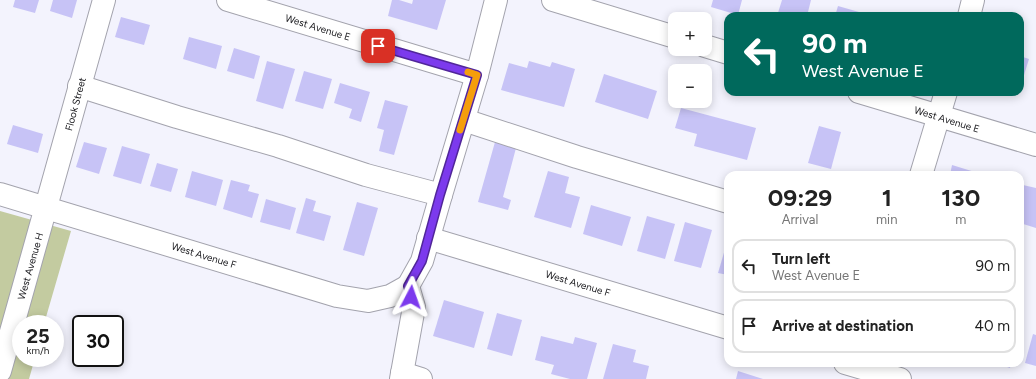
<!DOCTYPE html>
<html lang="en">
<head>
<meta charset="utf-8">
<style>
  body { margin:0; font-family:Figtree,sans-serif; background:#f6f6f6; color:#222; height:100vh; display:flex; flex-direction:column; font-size:15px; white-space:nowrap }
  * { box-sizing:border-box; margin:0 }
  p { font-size:13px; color:#767676 }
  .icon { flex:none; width:22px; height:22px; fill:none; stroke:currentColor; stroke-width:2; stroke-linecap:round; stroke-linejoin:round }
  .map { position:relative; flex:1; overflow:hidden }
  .sheet { position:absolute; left:724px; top:171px; width:300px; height:196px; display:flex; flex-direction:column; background:#fff; border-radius:12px; box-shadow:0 2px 10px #0003 }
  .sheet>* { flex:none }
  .guide { position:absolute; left:724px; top:12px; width:300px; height:84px; border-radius:12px; box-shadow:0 2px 10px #0003; background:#00695c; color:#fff; overflow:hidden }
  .buttons { position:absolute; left:668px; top:12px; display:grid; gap:8px }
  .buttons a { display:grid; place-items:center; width:44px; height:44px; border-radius:8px; background:#fff; box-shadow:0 2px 10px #0003; font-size:20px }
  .speed { position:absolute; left:12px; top:315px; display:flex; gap:8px; font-size:20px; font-weight:700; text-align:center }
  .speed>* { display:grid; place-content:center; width:52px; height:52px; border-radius:50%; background:#fff; box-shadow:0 2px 10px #0003; line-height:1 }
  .speed small { font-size:10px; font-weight:400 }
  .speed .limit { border:2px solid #111; border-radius:6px; background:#fff; color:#111 }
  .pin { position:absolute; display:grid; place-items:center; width:34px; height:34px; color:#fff; margin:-17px; border-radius:8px; box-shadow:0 2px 6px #0006 }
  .me { position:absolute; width:44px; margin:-22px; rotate:4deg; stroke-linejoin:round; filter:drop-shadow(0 0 3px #0008) }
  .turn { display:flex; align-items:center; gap:14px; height:84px; padding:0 12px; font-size:18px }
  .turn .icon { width:52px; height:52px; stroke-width:2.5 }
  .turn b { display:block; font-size:28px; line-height:34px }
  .eta { display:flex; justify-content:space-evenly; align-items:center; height:68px; text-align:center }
  .eta b { font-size:24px; font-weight:700; line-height:28px }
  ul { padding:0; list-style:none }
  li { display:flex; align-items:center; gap:12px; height:54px; margin:0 8px 6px; padding:0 4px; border:2px solid #e0e0e0; border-radius:12px }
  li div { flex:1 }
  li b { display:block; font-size:15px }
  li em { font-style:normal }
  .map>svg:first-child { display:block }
  .green { fill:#c3cba0 }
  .building { fill:#c7c3f6 }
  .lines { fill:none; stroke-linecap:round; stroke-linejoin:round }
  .minor-casing { stroke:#a3a3ad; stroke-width:24 }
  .minor { stroke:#fff; stroke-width:22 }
  .route-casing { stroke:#51269a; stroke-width:10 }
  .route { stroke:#7c3aed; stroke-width:7 }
  .slow { stroke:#f59e0b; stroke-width:7 }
  .labels { text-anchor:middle; stroke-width:4; stroke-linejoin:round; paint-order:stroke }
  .street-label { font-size:10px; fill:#19191d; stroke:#fff }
</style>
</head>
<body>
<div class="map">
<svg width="1036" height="379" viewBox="0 0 1036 379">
  <rect width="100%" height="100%" fill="#f3f3fd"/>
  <!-- green -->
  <polygon class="green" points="0,211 71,231 44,324 21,324 21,358 35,358 29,379 0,379"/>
  <!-- building -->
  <g class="building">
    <polygon points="15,0 39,0 35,13 13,7"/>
    <polygon points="53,0 77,0 72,18 50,11"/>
    <polygon points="392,0 399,0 412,4 413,0 446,0 437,30 388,16"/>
    <polygon points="713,0 742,0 738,15 711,7"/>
    <polygon points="782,0 811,0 807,16 777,16"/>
    <polygon points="838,6 859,12 858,16 835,16"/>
    <polygon points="121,17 150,25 144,45 115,37"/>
    <polygon points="189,37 222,46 216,69 183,59"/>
    <polygon points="234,48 260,56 254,79 227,71"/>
    <polygon points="1020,56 1029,59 1020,88"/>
    <polygon points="267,61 295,69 283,109 256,101"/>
    <polygon points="529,61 550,67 552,62 575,69 564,107 501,90 509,63 527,68"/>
    <polygon points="304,71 332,79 323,109 295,101"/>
    <polygon points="604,74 657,91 648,119 595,102"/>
    <polygon points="340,83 370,92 361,122 349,118 352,109 334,103"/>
    <polygon points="385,100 408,106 394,155 379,151 384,130 377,128"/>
    <polygon points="681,108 756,128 747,160 694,146 697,134 675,128"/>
    <polygon points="13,125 43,134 38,153 7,144"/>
    <polygon points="819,126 841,132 831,169 808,163"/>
    <polygon points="84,142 107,148 99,174 76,167"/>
    <polygon points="495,142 516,148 503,197 511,200 508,210 478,202"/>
    <polygon points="122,146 150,154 141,184 113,176"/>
    <polygon points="157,163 178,169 171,192 150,186"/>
    <polygon points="952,165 978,173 977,175 950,175"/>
    <polygon points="192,171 223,180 216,206 185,197"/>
    <polygon points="548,171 569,177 565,193 580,197 571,228 534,217"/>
    <polygon points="231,180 250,185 248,191 259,194 252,218 223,209"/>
    <polygon points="1023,185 1036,188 1036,228 1020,223 1020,197"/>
    <polygon points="306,198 316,201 313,211 331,216 324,241 296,233"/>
    <polygon points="266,199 296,208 290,230 260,222"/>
    <polygon points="357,202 378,208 364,256 343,250"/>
    <polygon points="591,205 631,217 622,246 583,234"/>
    <polygon points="647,216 675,224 665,259 637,251"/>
    <polygon points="685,222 712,230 701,268 674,261"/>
    <polygon points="728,239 728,275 718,273"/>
    <polygon points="444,300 484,312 474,348 433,336"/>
    <polygon points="497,313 522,320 512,356 487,349"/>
    <polygon points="1033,334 1036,335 1036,366 1025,363"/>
    <polygon points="541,336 573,344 575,337 597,343 587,379 570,379 551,374 554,365 535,360"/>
    <polygon points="613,344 636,350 633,362 649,366 646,379 603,379"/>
    <polygon points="995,363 1011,363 1010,368"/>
    <polygon points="738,371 763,379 736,379"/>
  </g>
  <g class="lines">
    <!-- minor casing -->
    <g class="minor-casing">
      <g id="minor">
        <polyline points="228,0 477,75"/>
        <polyline points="553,0 675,37"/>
        <polyline points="969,16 973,0"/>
        <polyline points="705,46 728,53"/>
        <polyline points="79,86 177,117 278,146 366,175 441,195"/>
        <polyline points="859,92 1036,145"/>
        <polyline points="464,120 577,157 728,202"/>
        <polyline points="921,175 946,92"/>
        <polyline points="0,194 337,296 368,301 390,296 408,286"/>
        <polyline points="428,238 728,328"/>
        <polyline points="845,363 900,379"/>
        <polyline points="0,371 104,0"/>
        <polyline points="402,373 421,379"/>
        <polyline points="401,379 414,307 408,286 422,261 441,195 477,75 496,0"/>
      </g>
    </g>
    <!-- minor -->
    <use href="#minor" class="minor"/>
  </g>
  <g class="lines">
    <!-- route casing -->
    <g class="route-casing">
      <polyline id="route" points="378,46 477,75 440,195 422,261 408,286 411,297"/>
    </g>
    <!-- route -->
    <use href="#route" class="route"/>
    <!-- slow -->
    <polyline class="slow" points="460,130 477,75 468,72"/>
  </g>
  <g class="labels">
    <!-- street labels -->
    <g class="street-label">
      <text transform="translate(318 27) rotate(17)" y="4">West Avenue E</text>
      <text transform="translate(75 104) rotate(-75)" y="4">Flook Street</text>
      <text transform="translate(947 119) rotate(17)" y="4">West Avenue E</text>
      <text transform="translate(204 255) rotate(17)" y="4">West Avenue F</text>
      <text transform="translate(30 266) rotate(-74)" y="4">West Avenue H</text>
      <text transform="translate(578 283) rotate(17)" y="4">West Avenue F</text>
    </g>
  </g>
</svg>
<div class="buttons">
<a>+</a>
<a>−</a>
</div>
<div class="speed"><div>25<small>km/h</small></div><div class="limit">30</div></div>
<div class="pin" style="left:378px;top:46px;background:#d93025"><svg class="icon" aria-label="arrive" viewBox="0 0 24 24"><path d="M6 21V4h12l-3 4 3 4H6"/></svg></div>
<svg class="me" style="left:411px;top:297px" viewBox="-20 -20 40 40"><path d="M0-17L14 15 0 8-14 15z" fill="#7c3aed" stroke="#fff" stroke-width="4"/></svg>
<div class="guide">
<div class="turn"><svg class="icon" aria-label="left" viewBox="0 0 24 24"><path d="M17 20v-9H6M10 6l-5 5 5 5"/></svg><div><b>90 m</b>West Avenue E</div></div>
</div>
<section class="sheet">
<div class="eta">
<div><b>09:29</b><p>Arrival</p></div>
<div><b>1</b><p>min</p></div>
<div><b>130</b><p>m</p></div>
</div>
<ul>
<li><svg class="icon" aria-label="left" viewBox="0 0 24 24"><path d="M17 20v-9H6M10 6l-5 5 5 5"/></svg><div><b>Turn left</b><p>West Avenue E</p></div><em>90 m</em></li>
<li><svg class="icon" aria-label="arrive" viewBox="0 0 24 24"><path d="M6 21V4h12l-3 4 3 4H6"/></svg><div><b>Arrive at destination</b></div><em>40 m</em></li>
</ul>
</section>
</div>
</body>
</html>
